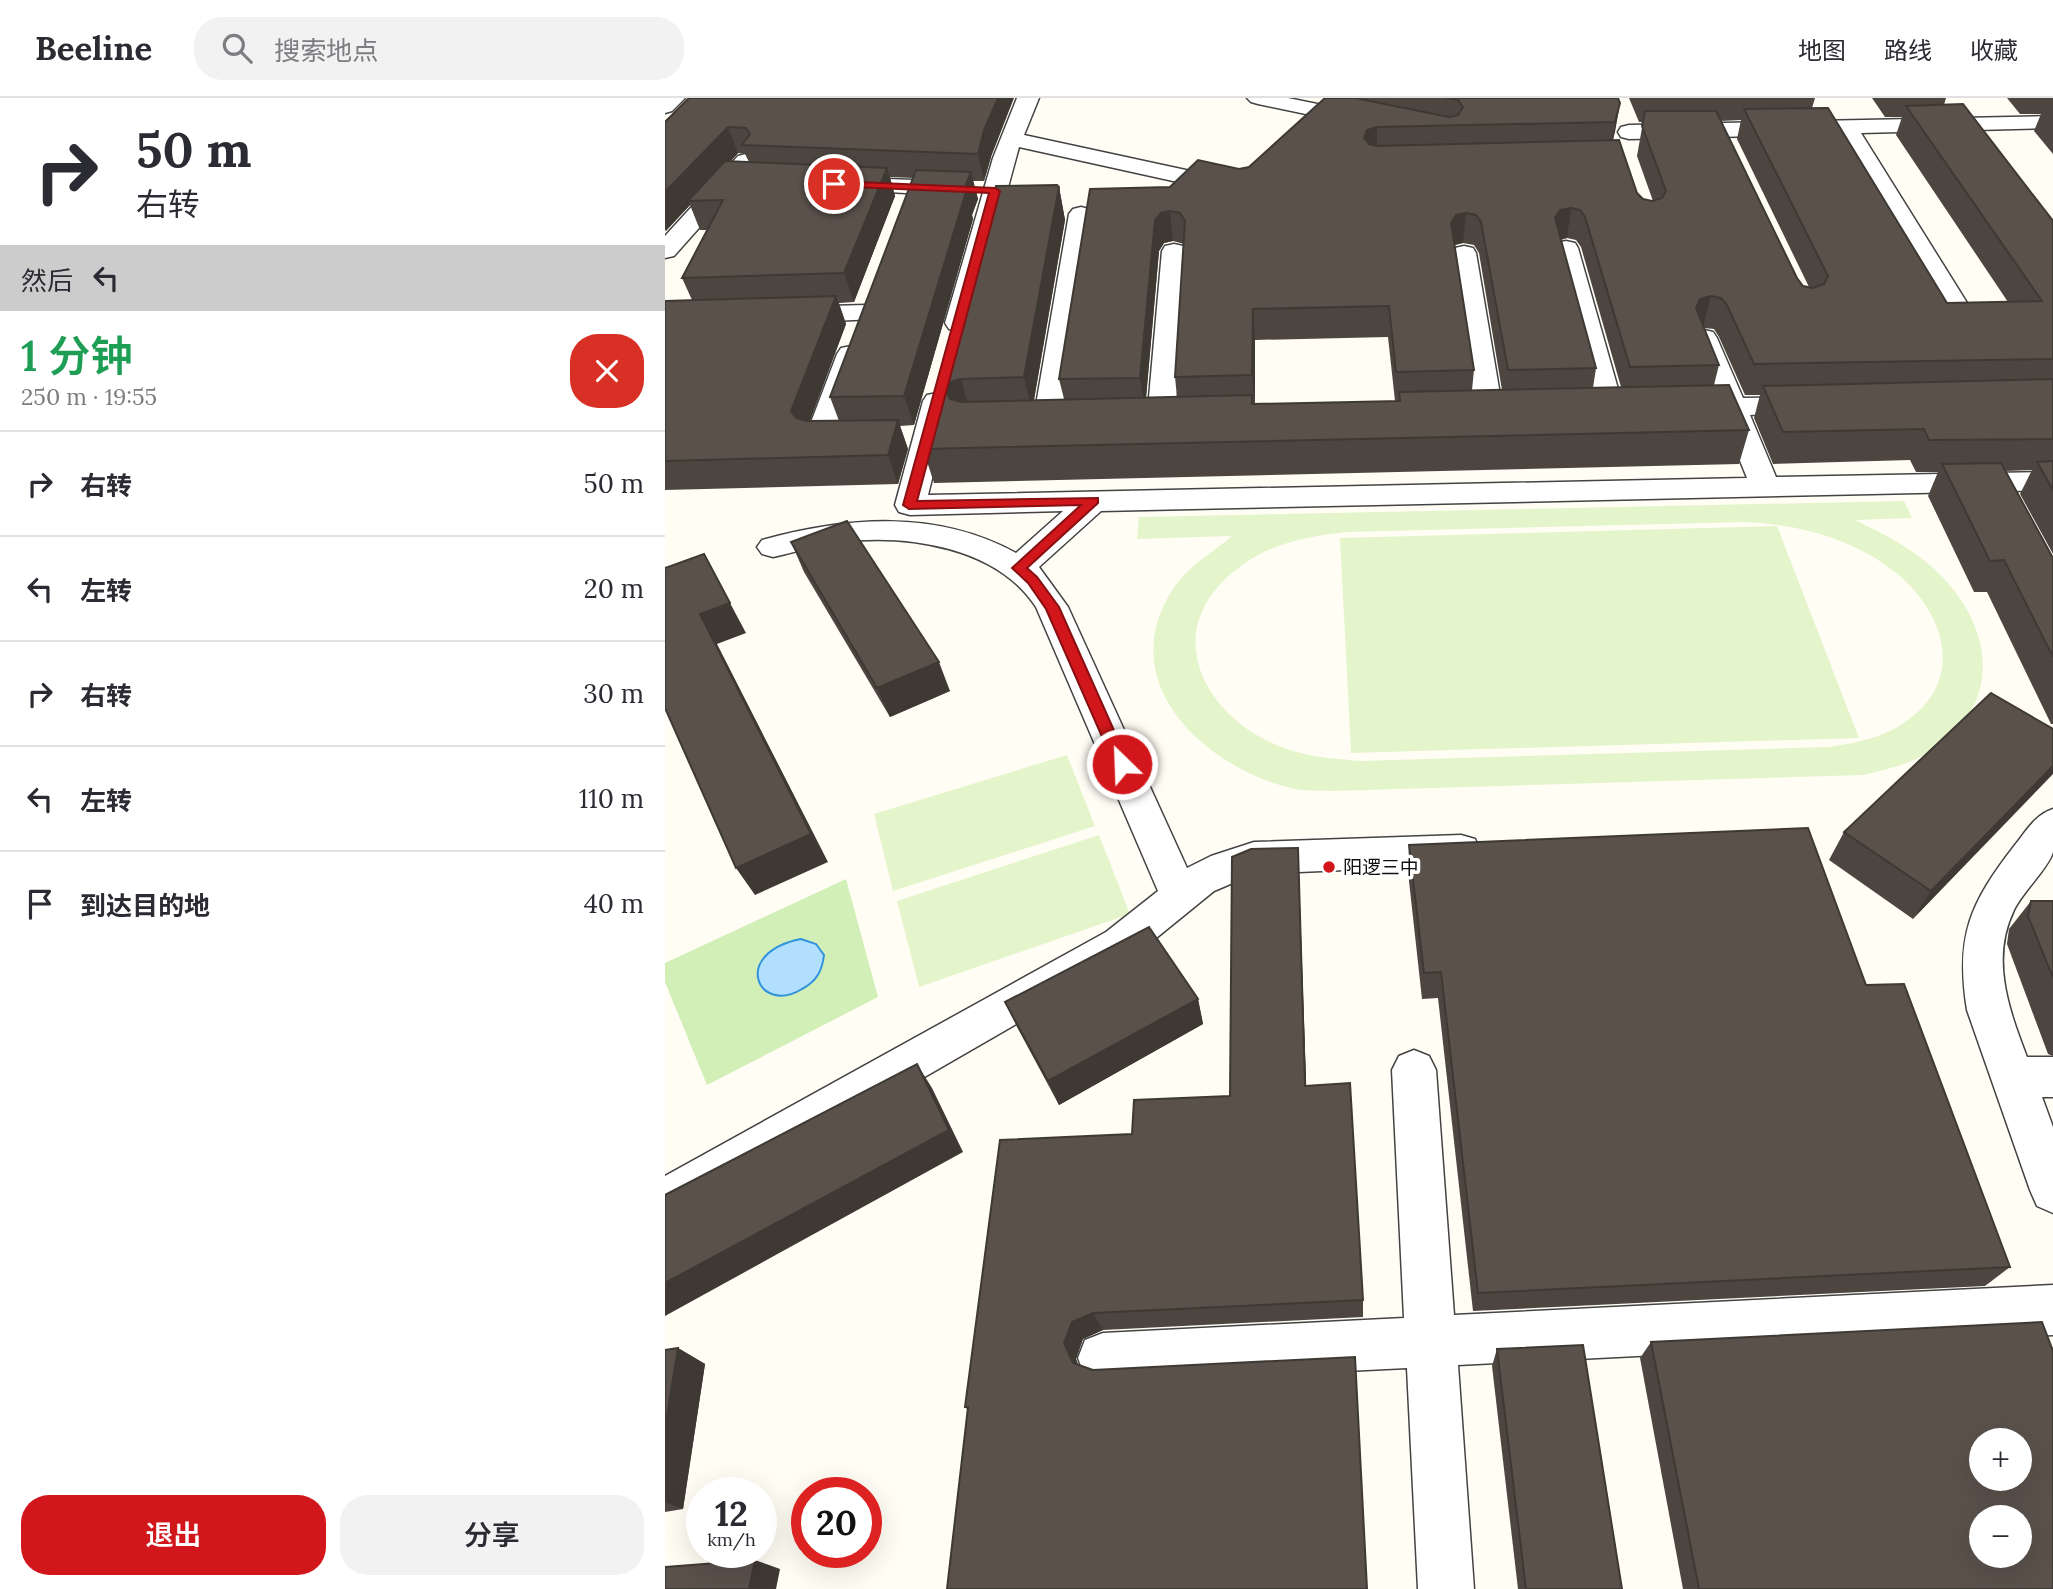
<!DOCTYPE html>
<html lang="zh">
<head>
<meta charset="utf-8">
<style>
  body { margin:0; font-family:Lora,"Noto Sans SC",serif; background:#f2f2f3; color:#2b2b33; height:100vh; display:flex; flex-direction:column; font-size:26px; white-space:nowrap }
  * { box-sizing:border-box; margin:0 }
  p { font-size:23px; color:#7c7c81 }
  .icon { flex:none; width:38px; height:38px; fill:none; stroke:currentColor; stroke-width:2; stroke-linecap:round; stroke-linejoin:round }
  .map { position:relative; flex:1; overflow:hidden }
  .sheet { display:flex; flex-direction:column; background:#fff; width:665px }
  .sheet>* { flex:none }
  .banner { background:#fff; color:#2b2b33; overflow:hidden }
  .controls { position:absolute; left:1304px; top:1330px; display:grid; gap:14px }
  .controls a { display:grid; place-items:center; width:63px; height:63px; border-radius:50%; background:#fff; box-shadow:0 7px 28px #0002; font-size:35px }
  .speed { position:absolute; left:21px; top:1379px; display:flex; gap:14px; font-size:35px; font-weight:700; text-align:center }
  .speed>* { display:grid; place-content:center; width:91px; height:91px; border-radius:50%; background:#fff; box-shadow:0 7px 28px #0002; line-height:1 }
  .speed small { font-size:18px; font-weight:400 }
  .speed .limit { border:10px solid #d22; background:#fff; color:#111 }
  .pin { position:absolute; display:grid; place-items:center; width:60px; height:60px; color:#fff; margin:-30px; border:4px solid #fff; border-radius:50%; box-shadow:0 2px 7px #0007 }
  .me { position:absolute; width:77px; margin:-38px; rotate:336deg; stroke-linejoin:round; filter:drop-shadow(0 0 5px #0008) }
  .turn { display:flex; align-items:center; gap:24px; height:147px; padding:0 21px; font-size:32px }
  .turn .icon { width:91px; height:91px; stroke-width:2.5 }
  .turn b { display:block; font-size:49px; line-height:60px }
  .then { display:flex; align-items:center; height:66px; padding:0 21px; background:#0003; gap:14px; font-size:26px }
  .round { display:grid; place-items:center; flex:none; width:74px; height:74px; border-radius:28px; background:#f2f2f3 }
  .overview { display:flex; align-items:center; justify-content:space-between; height:119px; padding:0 21px }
  h1 { font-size:42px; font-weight:600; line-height:52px; color:#1e9e55 }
  .primary-button { display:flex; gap:14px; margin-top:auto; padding:14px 21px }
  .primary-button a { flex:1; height:80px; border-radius:28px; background:#d1171b; color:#fff; font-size:28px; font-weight:600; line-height:80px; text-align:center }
  .primary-button a+a { background:#f2f2f3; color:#2b2b33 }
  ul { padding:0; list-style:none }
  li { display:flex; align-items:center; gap:21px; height:105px; padding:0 21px; border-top:2px solid #e1e1e2 }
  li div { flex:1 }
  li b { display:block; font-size:26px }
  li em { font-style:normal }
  header { display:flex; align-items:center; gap:42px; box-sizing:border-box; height:98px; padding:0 35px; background:#fff; border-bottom:2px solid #e1e1e2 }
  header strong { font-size:33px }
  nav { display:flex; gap:38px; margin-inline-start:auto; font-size:24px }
  .search { width:490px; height:63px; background:#f2f2f3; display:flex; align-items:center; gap:18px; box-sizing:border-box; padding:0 24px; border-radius:28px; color:#7c7c81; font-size:26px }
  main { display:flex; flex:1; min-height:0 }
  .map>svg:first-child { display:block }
  .green { fill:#d3efb8 }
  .pitch { fill:#e5f5cb; fill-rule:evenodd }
  .water { fill:#b2dffd; stroke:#3093dc; stroke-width:2 }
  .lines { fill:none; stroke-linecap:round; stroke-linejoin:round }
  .minor-casing { stroke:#434343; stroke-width:3 }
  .minor { fill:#fff; fill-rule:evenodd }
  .wall { fill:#4d4640; fill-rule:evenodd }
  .shaded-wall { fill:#3f3934 }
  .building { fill:#5a514b; stroke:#3f3934; stroke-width:2; fill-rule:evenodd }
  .route { fill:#d1171b; stroke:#880f12; stroke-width:2 }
  .poi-dot { fill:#d1171b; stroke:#fff; stroke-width:2.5 }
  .labels { text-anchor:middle; stroke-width:7; stroke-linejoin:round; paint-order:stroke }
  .poi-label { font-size:19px; fill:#101010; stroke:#fff; text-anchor:start }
</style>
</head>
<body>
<header>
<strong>Beeline</strong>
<div class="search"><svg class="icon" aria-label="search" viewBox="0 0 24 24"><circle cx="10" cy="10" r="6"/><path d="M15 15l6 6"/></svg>搜索地点</div>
<nav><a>地图</a><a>路线</a><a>收藏</a></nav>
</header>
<main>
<section class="sheet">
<div class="banner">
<div class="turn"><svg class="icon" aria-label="right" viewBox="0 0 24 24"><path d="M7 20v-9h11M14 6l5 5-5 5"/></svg><div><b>50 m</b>右转</div></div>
<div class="then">然后<svg class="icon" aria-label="left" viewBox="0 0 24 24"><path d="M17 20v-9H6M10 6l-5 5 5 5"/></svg></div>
</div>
<div class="overview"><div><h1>1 分钟</h1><p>250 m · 19:55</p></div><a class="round" style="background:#d93025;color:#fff"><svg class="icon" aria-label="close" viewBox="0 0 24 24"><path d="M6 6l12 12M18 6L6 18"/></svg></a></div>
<ul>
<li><svg class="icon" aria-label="right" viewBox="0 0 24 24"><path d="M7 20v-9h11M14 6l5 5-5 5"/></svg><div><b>右转</b></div><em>50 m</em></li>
<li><svg class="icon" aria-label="left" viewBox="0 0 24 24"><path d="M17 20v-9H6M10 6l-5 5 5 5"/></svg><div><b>左转</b></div><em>20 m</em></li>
<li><svg class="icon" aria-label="right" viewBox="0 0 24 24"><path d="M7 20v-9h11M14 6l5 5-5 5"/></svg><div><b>右转</b></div><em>30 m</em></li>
<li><svg class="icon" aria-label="left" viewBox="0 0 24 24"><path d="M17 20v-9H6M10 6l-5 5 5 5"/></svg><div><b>左转</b></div><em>110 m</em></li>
<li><svg class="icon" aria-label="arrive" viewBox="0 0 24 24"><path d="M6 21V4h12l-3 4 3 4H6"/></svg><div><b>到达目的地</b></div><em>40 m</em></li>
</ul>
<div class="primary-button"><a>退出</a><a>分享</a></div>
</section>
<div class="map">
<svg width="1388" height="1491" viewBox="0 0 1388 1491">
  <rect width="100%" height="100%" fill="#fffdf4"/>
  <!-- green -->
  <polygon class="green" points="181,781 213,899 42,987 0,884 0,865"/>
  <!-- pitch -->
  <g class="pitch">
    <path d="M1239,403L1247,420L1190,422C1217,435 1245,449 1268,470C1331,527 1341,611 1259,657C1241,667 1219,672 1198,677L668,693C655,692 639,694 626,690C539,669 447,584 508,491C523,468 547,455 567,438L472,441L474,419ZM1082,424C1137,427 1193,442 1236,479C1283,521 1298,585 1240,624C1218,640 1190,645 1164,649L695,663C674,661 653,660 632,654C543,630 486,533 576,468C607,445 644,438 682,434Z"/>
    <polygon points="1112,428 1194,640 686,655 675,440"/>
    <polygon points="402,657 430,728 228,793 209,716"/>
    <polygon points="434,737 465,816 254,889 232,803"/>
  </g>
  <!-- water -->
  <path class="water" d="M136,841L151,846L159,857C157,873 152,883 137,891C93,918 65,855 136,841Z"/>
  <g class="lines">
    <!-- minor casing -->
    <g class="minor-casing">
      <g id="minor">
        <polygon points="0,0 20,0 7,13 0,15"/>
        <polygon points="352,0 374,0 359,37 567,82 575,84 579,89 575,94 567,96 354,49 306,225 302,231 293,233 284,231 280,225 328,60"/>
        <polygon points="582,0 623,0 706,17 709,22 706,27 698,28 593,6 586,4"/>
        <polygon points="1388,18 1388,30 1196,35 1304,208 1300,213 1291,216 1282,213 1278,208 1174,36 964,41 956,39 953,34 956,29 964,27"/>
        <polygon points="81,56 89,58 92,63 89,68 9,158 0,160 0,138 73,58"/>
        <polygon points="175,79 296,84 304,86 308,91 304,96 296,98 167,91 163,86 167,81"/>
        <polygon points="416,109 424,111 428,116 396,324 392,330 382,333 372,330 368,324 404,116 408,111"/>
        <polygon points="901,143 910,145 913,150 959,312 955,318 945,320 935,318 931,312 889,150 892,145"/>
        <polygon points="509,146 518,148 521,153 510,322 506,328 496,331 486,328 482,322 497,153 500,148"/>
        <polygon points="799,148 808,150 811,155 838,314 834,320 824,323 814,320 810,314 787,155 790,150"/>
        <polygon points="201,207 210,209 214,215 210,221 125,225 116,223 112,217 116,211 125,209"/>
        <path d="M1039,232L1048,234L1052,240L1078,300L1144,299L1154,301L1158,307L1154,313L1085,317L1111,379L1388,374V392L436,413L374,469L403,509L522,770L546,758L589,744L796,737L810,741L815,752L810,763L796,767L589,776L549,793L469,858L17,1119L0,1126V1078L441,834L493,793L371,509C332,449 242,436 176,444C153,447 131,454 108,459L97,456L92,449L97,442C181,419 271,411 351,455L398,413L245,417L234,414L230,407L258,303L262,297L272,295L282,297L286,303L263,397L1082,380L1057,318H1022L1012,316L1008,310L1012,304L1050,301L1026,240L1030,234Z"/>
        <path d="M186,248L196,250L200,256L172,331L197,333L201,339L197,345C180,349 161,350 144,346L140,340L172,256L176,250Z"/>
        <path d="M1388,711C1388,724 1388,742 1388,754C1384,769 1357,795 1349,812C1325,861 1344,912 1362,959H1388V999H1377L1388,1029V1115L1372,1108L1365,1092L1302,912C1290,838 1305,805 1350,747C1362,732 1370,717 1388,711Z"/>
        <polygon points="749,952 764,958 771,972 789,1217 1388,1187 1388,1237 793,1267 809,1491 753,1491 742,1270 438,1285 420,1278 413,1260 420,1242 438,1235 739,1220 727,972 734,958"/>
      </g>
    </g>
    <!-- minor -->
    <use href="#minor" class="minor"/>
  </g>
  <!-- wall -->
  <g class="wall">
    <path d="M24,0L326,59L319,83H308L313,101L307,117L308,121L249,327L235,328L243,351L233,386L0,392V203L27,202L17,180L42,132H35L25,107L0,133V24ZM73,55L80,56L84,64L66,63ZM225,79L248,80L165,299L174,323H145L181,226L174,205L189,204L230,98Z"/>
    <path d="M660,0H953L955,5L948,42L972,95L978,101L988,103L972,58L978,24H974L964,0H1150L1147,10L1282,205L1343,204L1231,37L1237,19H1220L1207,0H1281L1279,7L1388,123V456L1355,396L1367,372L1340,373L1388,460V626H1386L1322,494H1309L1263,398L1273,374H1251L1245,362L1108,366L1089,320L1095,297H1080L1054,239L1049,231L1039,230L1054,267L1049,287L1084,332L1074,366L269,385L258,351L394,89L400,122L369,302L399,301L394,281L505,89L584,69ZM1076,22L1072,41L1144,189L1138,188L1132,180L1055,23ZM902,140L911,142L916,149L956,289L928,290L931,270L896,142ZM508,143L519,146L510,279L512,299L481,300L494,153L499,145ZM798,145L809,147L814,155L837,292H807L809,272L790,147ZM723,239L730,303L590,306V242Z"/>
    <polygon points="1342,0 1388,0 1388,56 1369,33 1376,16 1355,16"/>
    <polygon points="126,444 285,593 225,619 139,474"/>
    <polygon points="1388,631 1248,821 1164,762 1179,734"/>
    <polygon points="744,747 1201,887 1345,1169 1320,1188 808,1213 773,900 757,901 743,774"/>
    <polygon points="634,777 641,988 698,1202 698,1219 438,1232 418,1241 411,1261 413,1267 303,1312 300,1309 467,1036 565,998"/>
    <polygon points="1366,803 1388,803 1388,958 1383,956 1342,846 1344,831"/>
    <polygon points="533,901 538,926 394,1007 352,929 340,904"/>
    <polygon points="986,1244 1388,1491 1018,1491 975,1260"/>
    <polygon points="13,1250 40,1266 18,1411 0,1414 0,1252"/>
    <polygon points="832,1251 957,1491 853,1491 827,1268"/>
  </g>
  <!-- shaded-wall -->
  <g class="shaded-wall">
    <polygon points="333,0 349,0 326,59 319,83 313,56 319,32"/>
    <polygon points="955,5 950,34 945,53 950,24"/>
    <polygon points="63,29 73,55 29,103 23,103 25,107 1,133 0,130 0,94"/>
    <polygon points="712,29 712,58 699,40 702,32"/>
    <polygon points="222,70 230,98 189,204 179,175"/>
    <polygon points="306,74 313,101 307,117 308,121 249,327 239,298 298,94"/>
    <polygon points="394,89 400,122 367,313 359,279"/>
    <polygon points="906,110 902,140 891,142 890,120 895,112"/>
    <polygon points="505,113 508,143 499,145 494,153 480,311 475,280 490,122 496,115"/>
    <polygon points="801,115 798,145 789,147 786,125 791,117"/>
    <polygon points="171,198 181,226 138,341 126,313"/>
    <polygon points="1046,198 1038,229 1031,210 1035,201"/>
    <polygon points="588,211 590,242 590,309 587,277"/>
    <polygon points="296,281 305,314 295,317 280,291 285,284"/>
    <polygon points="233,322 243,351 233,386 223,357"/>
    <polygon points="65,505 81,535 52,546 163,764 90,797 71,770 35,516"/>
    <polygon points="274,564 285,593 225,619 212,590"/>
    <polygon points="1388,668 1388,676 1248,821 1266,793"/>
    <polygon points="633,750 634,777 642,1011 640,988"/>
    <polygon points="533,901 538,926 394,1007 383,983"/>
    <polygon points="252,966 267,990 298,1054 0,1218 0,1185"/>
    <polygon points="428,1215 438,1232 418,1241 411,1261 419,1280 408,1265 399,1245 407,1224"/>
    <polygon points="13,1250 40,1266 18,1411 0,1404 0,1330"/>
    <polygon points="90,1462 115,1471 111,1491 84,1491"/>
  </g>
  <!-- building -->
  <g class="building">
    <polygon points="24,0 333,0 319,32 313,56 77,47 85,36 81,30 63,29 0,94 0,24"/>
    <polygon points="660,0 690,0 784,19 793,17 798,9 793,2 781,0 953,0 955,5 950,24 712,29 702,32 699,40 704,46 712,48 954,42 972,95 978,101 987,103 997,100 1001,93 977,28 980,13 1051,13 1132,180 1138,188 1148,190 1159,186 1163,178 1079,11 1163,10 1282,205 1377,203 1241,8 1298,6 1388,123 1388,261 1089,266 1062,207 1056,200 1046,198 1035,201 1031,210 1054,267 965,269 920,119 915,112 906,110 895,112 890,120 931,270 843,272 816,124 811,117 801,115 791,117 786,125 809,272 731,274 724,208 588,211 587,277 510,279 520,123 515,115 505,113 496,115 490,122 475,280 394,281 425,91 505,89 533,62 574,71 584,69"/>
    <polygon points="60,63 222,70 179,175 17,180 58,102 23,103"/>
    <polygon points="251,72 306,74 298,94 301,94 239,298 165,299"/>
    <polygon points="392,87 394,89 359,279 296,281 285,284 280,291 285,301 296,304 587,297 587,306 735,303 734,294 1064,287 1084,332 258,351 331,88"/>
    <polygon points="171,198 126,313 131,320 142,323 233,322 223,357 0,363 0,203"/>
    <polygon points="1388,281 1388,341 1264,342 1259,331 1118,334 1098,288"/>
    <polygon points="1388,363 1388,392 1372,364"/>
    <polygon points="1336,365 1388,460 1388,559 1339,462 1325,463 1277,366"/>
    <polygon points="182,423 274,564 212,590 126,444"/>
    <polygon points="39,456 65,505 35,516 146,736 71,770 0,610 0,470"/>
    <polygon points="1326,595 1388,631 1388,668 1266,793 1179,734"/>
    <polygon points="1143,730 1201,887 1239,886 1345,1169 813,1195 776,874 759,875 744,747"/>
    <polygon points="633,750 640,988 685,985 698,1202 428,1215 407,1224 399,1245 408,1265 428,1272 690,1259 702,1491 282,1491 303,1309 300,1309 335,1042 467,1036 469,1002 565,998 567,759 586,751"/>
    <polygon points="1366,803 1388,803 1388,880 1363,818"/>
    <polygon points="484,829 533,901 383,983 340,904"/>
    <polygon points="252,966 284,1032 0,1185 0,1097"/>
    <path d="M1377,1224L1388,1253V1491H1034L986,1244ZM1316,1342H1354V1381H1316ZM1316,1419H1354V1458H1316Z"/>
    <polygon points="918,1247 957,1491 861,1491 832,1251"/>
    <polygon points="13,1250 0,1330 0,1252"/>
    <polygon points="90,1462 84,1491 0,1491 0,1469"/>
  </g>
  <!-- route -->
  <polygon class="route" points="169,83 330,90 335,93 252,403 433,400 433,405 362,470 372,479 394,509 464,666 462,670 457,672 449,666 381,511 363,485 347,470 416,407 244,411 238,407 324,95 166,88 165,86"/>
  <!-- markers -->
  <circle class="poi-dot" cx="664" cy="769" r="7"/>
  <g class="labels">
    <!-- poi labels -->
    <g class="poi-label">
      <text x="678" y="776">阳逻三中</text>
    </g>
  </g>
</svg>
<div class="controls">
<a>+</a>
<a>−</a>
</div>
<div class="speed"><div>12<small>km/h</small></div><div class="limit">20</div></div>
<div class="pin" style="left:169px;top:86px;background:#d93025"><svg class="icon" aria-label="arrive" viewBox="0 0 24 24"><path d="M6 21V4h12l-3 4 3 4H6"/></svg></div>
<svg class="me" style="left:457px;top:666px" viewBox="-20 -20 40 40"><circle r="17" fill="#d1171b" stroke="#fff" stroke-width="3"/><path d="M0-11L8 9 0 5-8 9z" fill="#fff"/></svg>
</div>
</main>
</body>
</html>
